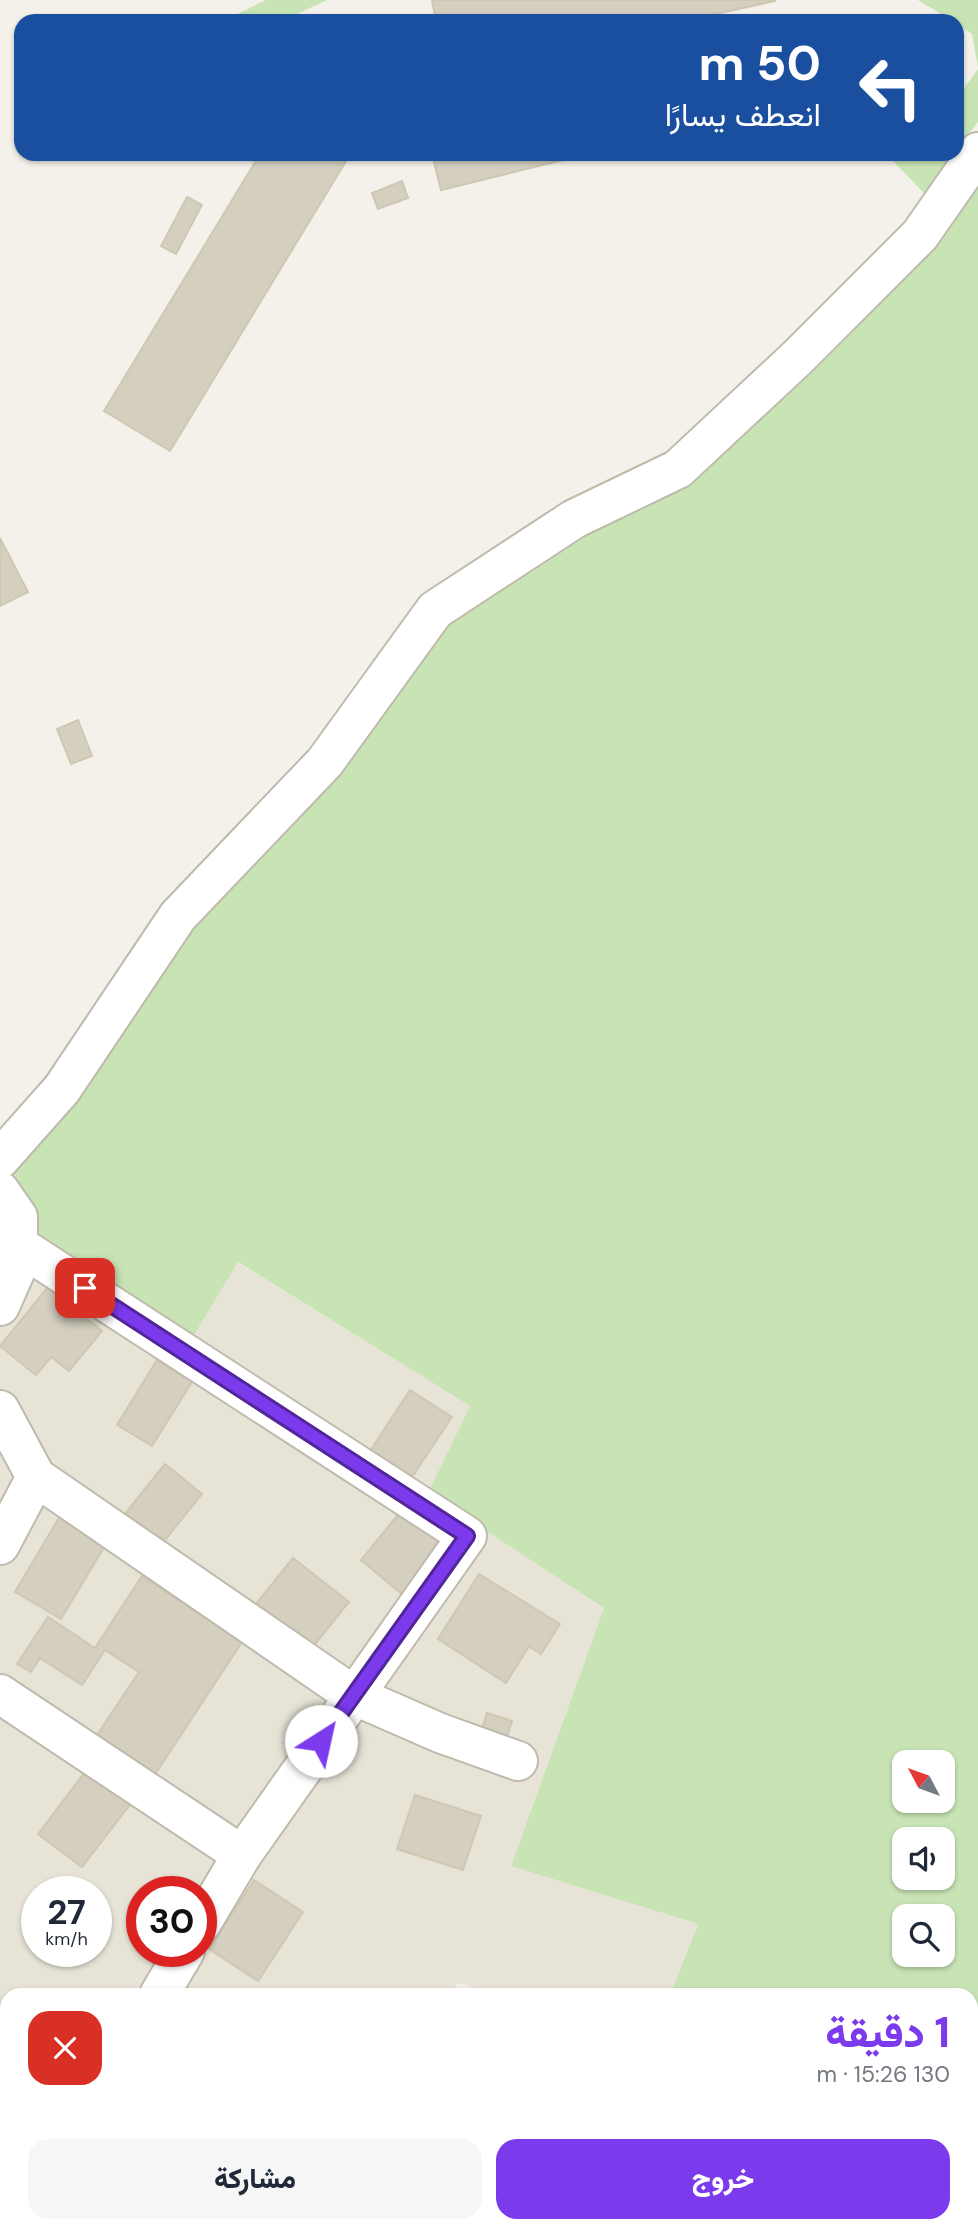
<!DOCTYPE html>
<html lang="ar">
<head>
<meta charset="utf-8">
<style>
  body { margin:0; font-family:"DM Sans",Vazirmatn,sans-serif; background:#f6f6f7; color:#1f2937; direction:rtl; height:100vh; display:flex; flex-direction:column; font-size:26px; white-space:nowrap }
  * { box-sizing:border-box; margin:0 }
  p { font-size:23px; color:#747a83 }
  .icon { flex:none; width:38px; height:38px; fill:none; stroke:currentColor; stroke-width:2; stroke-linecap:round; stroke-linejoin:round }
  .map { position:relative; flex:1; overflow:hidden; direction:ltr }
  .sheet { position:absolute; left:0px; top:1988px; width:978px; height:245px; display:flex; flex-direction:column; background:#fff; border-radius:21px 21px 0 0; box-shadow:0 2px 5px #0004; direction:rtl }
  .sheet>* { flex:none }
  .guide { position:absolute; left:14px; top:14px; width:950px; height:147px; border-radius:21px; box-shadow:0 2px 5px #0004; direction:rtl; background:#1a4fa0; color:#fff; overflow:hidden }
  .needle { width:46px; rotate:311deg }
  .buttons { position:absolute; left:892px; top:1750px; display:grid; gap:14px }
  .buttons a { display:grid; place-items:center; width:63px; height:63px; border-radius:14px; background:#fff; box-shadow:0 2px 5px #0004; font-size:35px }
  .speed { position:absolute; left:21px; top:1876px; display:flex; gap:14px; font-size:35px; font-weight:700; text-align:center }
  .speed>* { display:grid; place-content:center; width:91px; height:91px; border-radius:50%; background:#fff; box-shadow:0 2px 5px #0004; line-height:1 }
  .speed small { font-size:18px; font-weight:400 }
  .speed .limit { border:10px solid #d22; background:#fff; color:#111 }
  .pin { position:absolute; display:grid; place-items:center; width:60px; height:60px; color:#fff; margin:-30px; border-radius:14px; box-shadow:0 4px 10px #0006 }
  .me { position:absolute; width:77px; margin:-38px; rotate:35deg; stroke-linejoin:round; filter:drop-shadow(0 0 5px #0008) }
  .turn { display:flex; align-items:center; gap:24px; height:147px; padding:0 28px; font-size:32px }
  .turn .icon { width:91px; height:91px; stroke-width:2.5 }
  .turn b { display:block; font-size:49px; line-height:60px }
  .round { display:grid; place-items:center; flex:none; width:74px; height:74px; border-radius:21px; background:#f6f6f7 }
  .headline { display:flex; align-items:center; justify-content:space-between; height:119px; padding:0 28px }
  h1 { font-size:42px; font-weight:800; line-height:52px; color:#7c3aed }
  .primary-button { display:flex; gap:14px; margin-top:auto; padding:14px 28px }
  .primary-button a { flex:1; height:80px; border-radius:21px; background:#7c3aed; color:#fff; font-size:28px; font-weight:800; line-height:80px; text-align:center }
  .primary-button a+a { background:#f6f6f7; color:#1f2937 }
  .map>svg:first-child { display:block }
  .residential { fill:#e7e4d7; fill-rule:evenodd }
  .green { fill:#c8e4b5; fill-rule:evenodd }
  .building { fill:#d4cfbf; stroke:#cec8b3; stroke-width:2 }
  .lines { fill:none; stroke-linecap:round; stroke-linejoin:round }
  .minor-casing { stroke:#bebaac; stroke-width:42 }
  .minor { stroke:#fff; stroke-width:38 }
  .route-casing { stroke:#51269a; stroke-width:18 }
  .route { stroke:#7c3aed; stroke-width:12 }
</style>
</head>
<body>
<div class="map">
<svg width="978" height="2233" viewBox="0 0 978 2233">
  <rect width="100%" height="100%" fill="#f3f1e9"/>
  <!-- residential -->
  <path class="residential" d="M12,1169L31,1206L191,1341L237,1262L470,1406L428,1493L604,1608L511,1866L698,1924L670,1995H498L457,1983L453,1995H7V2226H283L280,2233H0V1176ZM37,1892H96V1951H37ZM142,1892H201V1951H142Z"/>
  <!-- green -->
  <g class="green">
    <polygon points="266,0 327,0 282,21 223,21"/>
    <polygon points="918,0 978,0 978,68 972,34 957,24 957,21 952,21"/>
    <polygon points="978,69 978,122 957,149 957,98"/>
    <polygon points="896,154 954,154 924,193 890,158"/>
    <path d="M978,187V2233H280L283,2226H971V1995H670L698,1924L511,1866L604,1608L428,1493L470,1406L238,1262L190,1342L32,1239L31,1206L12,1169L187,925L452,619L935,245ZM905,1762H943V1801H905ZM905,1839H943V1878H905ZM905,1916H943V1955H905Z"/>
  </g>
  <!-- building -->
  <g class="building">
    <polygon points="432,0 775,0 775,1 683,21 436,21"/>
    <polygon points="260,154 334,154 346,161 170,451 104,411"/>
    <polygon points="432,154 588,154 441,190"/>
    <polygon points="402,181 408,198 378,209 372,193"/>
    <polygon points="187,197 202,205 176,254 161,246"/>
    <polygon points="0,538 28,592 0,606"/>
    <polygon points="78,720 92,756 71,764 57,729"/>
    <polygon points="48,1287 102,1331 69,1371 51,1357 36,1375 0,1346"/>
    <polygon points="157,1360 192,1382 152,1446 117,1425"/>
    <polygon points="410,1390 452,1417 406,1486 365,1459"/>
    <polygon points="165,1464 202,1494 157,1550 120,1520"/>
    <polygon points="402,1510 450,1549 409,1600 361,1560"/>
    <polygon points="60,1516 106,1544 61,1619 15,1592"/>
    <polygon points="293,1558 349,1602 311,1649 255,1605"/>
    <polygon points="479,1574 560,1624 541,1654 529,1646 506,1683 438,1639"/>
    <polygon points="142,1576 242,1642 152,1779 93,1741 139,1672 105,1650 82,1685 40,1658 31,1672 17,1664 48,1617 95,1648"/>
    <polygon points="487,1713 512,1721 505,1742 480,1735"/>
    <polygon points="88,1768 132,1802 82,1867 38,1834"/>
    <polygon points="415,1795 481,1816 463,1870 397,1849"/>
    <polygon points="254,1880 303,1912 258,1981 209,1949"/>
    <polygon points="0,2070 7,2075 7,2145 0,2154"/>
    <polygon points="207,2226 247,2226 260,2233 204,2233"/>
  </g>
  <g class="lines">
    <!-- minor casing -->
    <g class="minor-casing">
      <g id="minor">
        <polyline points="0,1159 62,1089 178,916 325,762 435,610 574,519 678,469 797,358 920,235 978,152"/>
        <polyline points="0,1191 18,1217 18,1265 0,1306"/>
        <polyline points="18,1245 467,1536 242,1855 201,1924"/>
        <polyline points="0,1410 36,1477 353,1695 440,1733 518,1761"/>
        <polyline points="0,1545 36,1477"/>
        <polyline points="0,1694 242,1855"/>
        <polyline points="159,1995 185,1951"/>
        <polyline points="0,2181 7,2175"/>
      </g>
    </g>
    <!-- minor -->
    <use href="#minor" class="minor"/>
  </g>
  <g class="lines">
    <!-- route casing -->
    <g class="route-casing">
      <polyline id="route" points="85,1288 467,1536 321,1741"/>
    </g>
    <!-- route -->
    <use href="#route" class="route"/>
  </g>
</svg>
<div class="buttons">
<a><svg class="needle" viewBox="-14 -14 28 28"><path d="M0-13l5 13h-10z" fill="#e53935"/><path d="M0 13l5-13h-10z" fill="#747a83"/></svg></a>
<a><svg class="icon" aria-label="sound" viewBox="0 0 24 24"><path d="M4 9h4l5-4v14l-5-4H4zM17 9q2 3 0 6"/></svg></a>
<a><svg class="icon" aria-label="search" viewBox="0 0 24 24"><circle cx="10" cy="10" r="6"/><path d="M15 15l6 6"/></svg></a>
</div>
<div class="speed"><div>27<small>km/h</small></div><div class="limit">30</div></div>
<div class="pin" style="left:85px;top:1288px;background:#d93025"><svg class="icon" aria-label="arrive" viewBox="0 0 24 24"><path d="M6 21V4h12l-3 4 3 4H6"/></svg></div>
<svg class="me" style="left:321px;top:1741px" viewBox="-20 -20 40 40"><circle r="19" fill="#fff"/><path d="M0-13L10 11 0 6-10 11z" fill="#7c3aed"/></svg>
<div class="guide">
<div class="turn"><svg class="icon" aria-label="left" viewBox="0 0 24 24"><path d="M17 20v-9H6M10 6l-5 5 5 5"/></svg><div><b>50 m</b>انعطف يسارًا</div></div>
</div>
<section class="sheet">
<div class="headline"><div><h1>1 دقيقة</h1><p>130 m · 15:26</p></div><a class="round" style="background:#d93025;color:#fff"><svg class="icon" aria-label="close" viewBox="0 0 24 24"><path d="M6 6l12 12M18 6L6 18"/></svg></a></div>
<div class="primary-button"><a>خروج</a><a>مشاركة</a></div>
</section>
</div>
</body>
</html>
